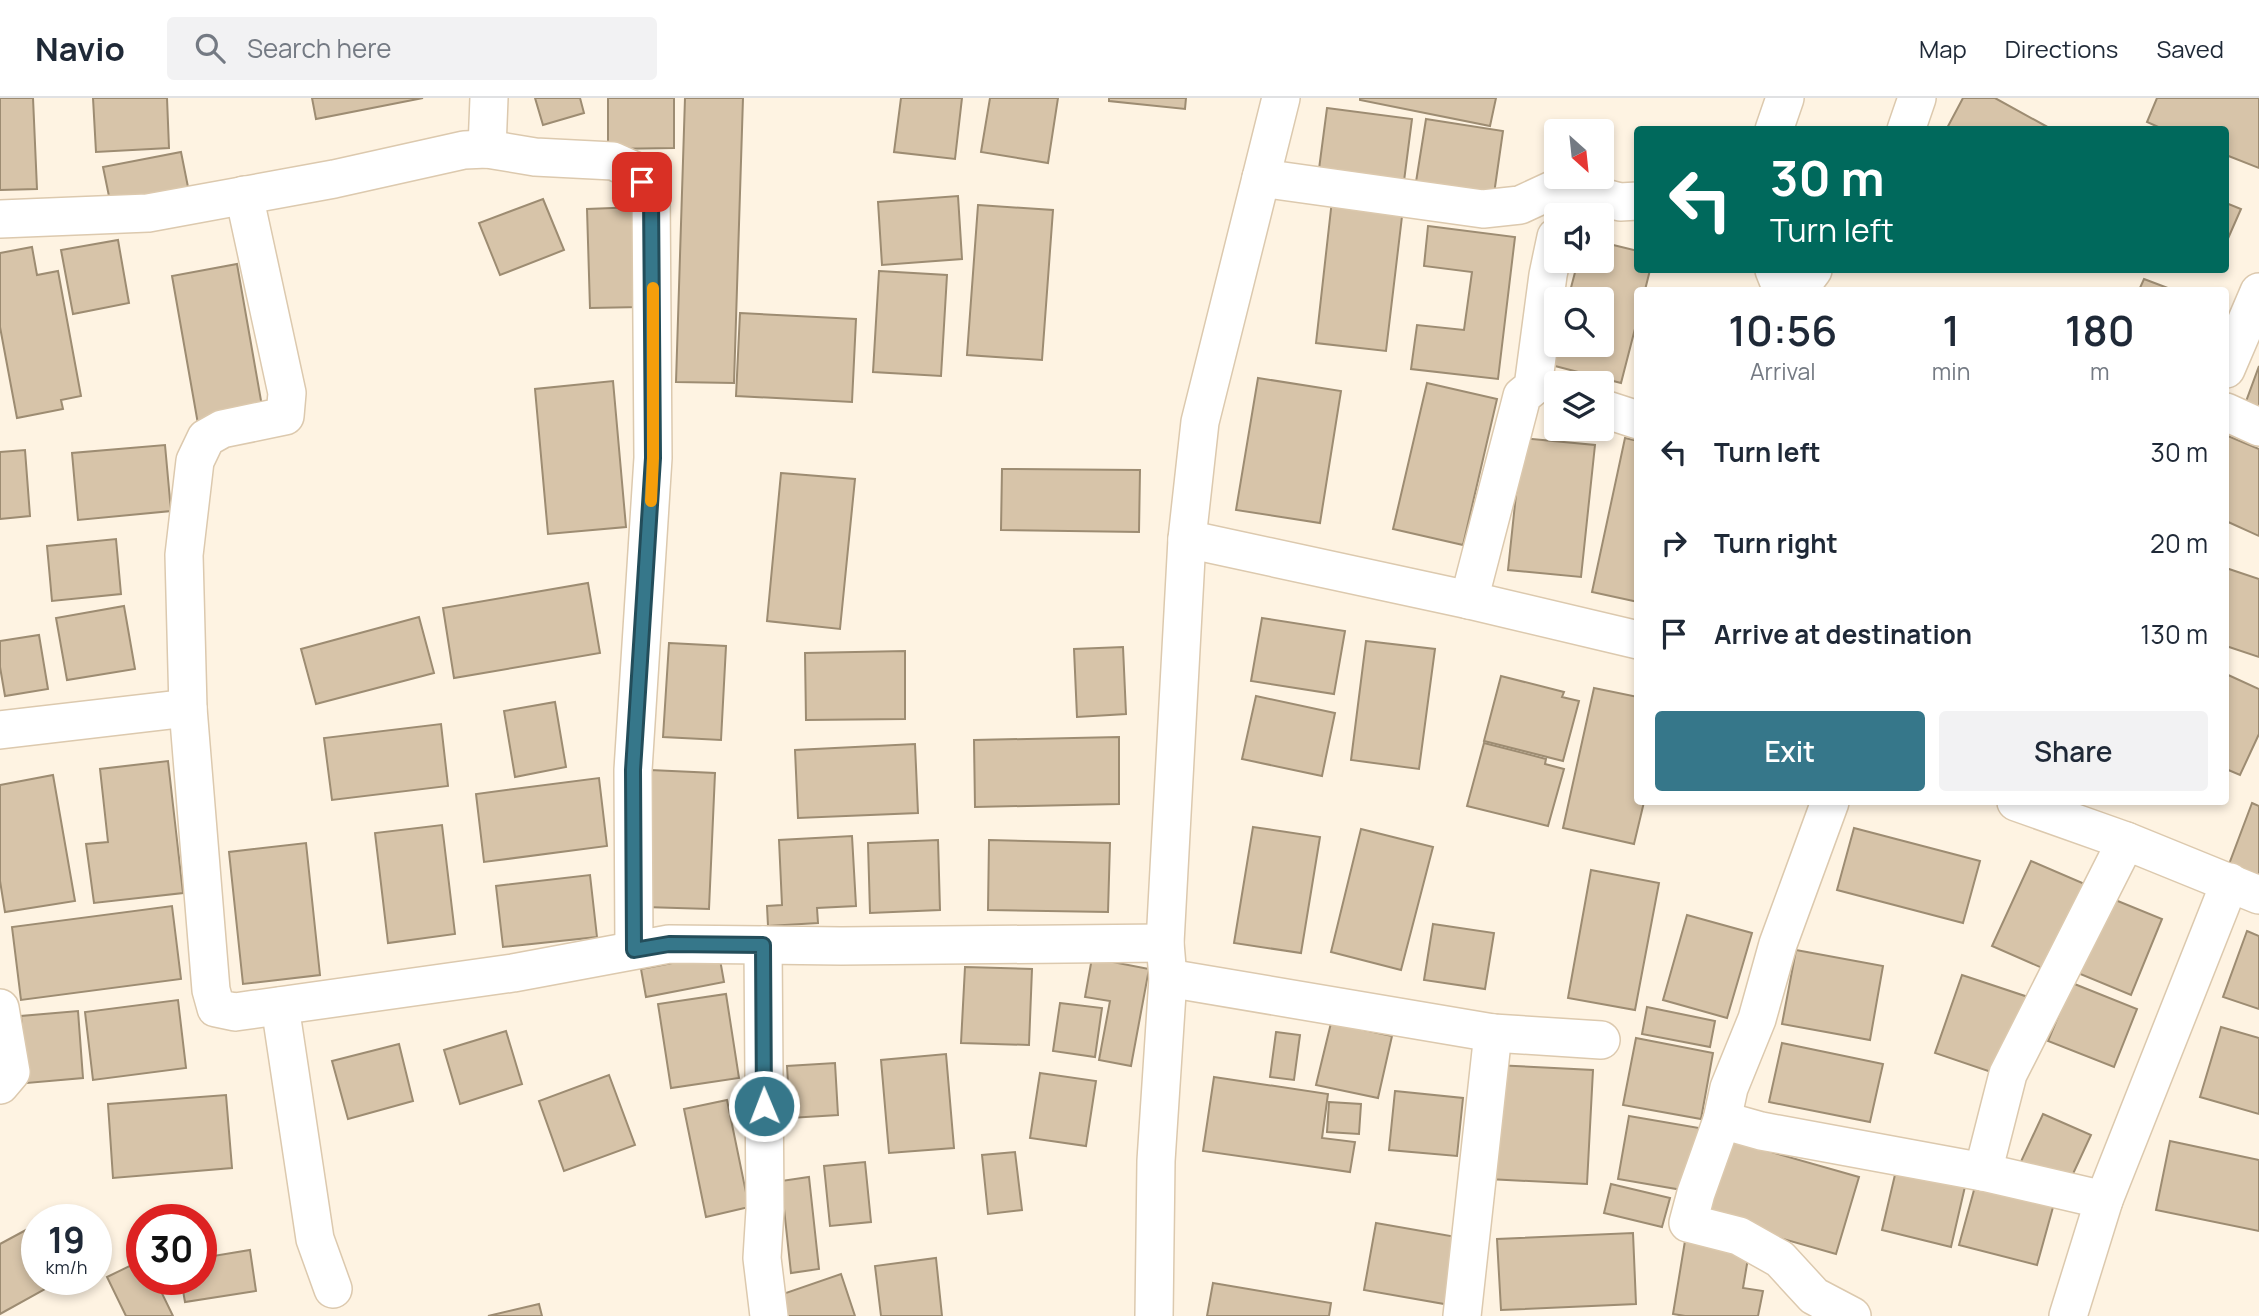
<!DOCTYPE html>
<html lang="en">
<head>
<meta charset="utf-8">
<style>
  body { margin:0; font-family:Manrope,sans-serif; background:#f2f2f3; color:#1f2937; height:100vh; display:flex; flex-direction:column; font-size:26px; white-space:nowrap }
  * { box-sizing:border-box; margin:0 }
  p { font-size:23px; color:#747a83 }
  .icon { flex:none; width:38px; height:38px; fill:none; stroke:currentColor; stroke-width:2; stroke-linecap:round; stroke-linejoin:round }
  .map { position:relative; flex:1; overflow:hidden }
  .drawer { position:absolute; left:1634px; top:189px; width:595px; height:518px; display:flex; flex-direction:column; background:#fff; border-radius:7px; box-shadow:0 4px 10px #0003 }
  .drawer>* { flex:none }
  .top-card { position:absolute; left:1634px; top:28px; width:595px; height:147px; border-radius:7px; box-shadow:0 4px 10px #0003; background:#00695c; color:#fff; overflow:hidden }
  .needle { width:46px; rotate:153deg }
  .fabs { position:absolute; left:1544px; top:21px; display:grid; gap:14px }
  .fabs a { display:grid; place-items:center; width:70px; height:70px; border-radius:7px; background:#fff; box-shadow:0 4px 10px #0003; font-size:35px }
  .speed { position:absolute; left:21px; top:1106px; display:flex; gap:14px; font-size:35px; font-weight:700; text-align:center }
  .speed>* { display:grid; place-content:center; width:91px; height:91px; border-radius:50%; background:#fff; box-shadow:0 4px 10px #0003; line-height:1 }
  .speed small { font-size:18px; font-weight:400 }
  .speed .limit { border:10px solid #d22; background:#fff; color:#111 }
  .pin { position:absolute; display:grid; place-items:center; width:60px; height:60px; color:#fff; margin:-30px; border-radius:14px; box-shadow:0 4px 10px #0006 }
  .me { position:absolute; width:77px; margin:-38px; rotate:359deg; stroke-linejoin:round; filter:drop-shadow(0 0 5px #0008) }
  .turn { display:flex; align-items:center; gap:24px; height:147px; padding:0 21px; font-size:32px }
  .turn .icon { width:91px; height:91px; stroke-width:2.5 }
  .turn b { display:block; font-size:49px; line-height:60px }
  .eta { display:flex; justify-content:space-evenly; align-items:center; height:119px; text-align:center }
  .eta b { font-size:42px; font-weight:600; line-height:49px }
  .cta { display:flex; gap:14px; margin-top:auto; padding:14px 21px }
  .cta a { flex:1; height:80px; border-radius:7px; background:#36778a; color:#fff; font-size:28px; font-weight:600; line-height:80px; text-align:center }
  .cta a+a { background:#f2f2f3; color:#1f2937 }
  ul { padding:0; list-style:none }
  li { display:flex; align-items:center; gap:21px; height:91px; padding:0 21px }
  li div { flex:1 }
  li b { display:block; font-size:26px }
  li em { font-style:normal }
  header { display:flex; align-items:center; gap:42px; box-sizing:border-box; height:98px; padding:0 35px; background:#fff; border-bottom:2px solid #e0e1e3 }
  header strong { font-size:33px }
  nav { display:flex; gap:38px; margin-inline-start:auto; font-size:24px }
  .search { width:490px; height:63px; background:#f2f2f3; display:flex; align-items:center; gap:18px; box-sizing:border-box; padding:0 24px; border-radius:7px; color:#747a83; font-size:26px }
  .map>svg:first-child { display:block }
  .building { fill:#d7c4a9; stroke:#9d8c72; stroke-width:2 }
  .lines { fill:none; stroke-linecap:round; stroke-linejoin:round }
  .minor-casing { stroke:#dcc9ae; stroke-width:40 }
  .minor { stroke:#fff; stroke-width:37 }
  .route-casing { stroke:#234d5a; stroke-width:18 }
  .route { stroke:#36778a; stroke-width:12 }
  .slow { stroke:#f59e0b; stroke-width:12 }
</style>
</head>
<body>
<header>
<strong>Navio</strong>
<div class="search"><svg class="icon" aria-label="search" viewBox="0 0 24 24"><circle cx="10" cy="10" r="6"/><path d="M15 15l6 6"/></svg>Search here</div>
<nav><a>Map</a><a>Directions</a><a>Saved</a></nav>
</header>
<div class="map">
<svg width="2259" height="1218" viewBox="0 0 2259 1218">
  <rect width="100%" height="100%" fill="#fef3e2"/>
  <!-- building -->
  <g class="building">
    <polygon points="0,0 33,0 37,91 0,92"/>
    <polygon points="93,0 167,0 169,50 96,54"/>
    <polygon points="312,0 423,0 316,21"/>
    <polygon points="535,0 580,0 584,15 543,27"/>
    <polygon points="608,0 674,0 674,50 608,51"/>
    <polygon points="685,0 743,0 734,285 676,284"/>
    <polygon points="901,0 962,0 955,61 894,54"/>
    <polygon points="990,0 1058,0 1048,65 981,54"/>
    <polygon points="1109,0 1186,0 1185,11 1109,3"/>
    <polygon points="1360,0 1496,0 1490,28 1360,2"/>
    <polygon points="1963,0 1995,0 2053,32 1946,32"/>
    <polygon points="2157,0 2259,0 2259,70 2226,57 2226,32 2165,32 2147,24"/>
    <polygon points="1327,10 1412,21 1404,83 1319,71"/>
    <polygon points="1426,21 1503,33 1494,96 1416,84"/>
    <polygon points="181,54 189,94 111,108 103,69"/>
    <polygon points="958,98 962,161 882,167 878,104"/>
    <polygon points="543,101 564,152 500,177 479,125"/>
    <polygon points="1332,102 1403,110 1386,253 1316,245"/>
    <polygon points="2226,105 2241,111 2226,145"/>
    <polygon points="978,107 1053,112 1042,262 967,257"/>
    <polygon points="638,109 641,209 590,210 587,111"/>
    <polygon points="1428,128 1515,139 1498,281 1411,271 1417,227 1464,232 1472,174 1424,168"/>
    <polygon points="118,142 129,205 73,216 61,152"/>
    <polygon points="1601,144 1638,153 1638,172 1650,172 1645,192 1638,192 1638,219 1621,285 1551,267 1556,247 1601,247 1601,201 1568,201 1578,163 1601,163"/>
    <polygon points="32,149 37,177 58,173 81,298 61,302 63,311 17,320 0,229 0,155"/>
    <polygon points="237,166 263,314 198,326 172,178"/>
    <polygon points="879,173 947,177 941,278 873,274"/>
    <polygon points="2144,181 2173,192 2139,192"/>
    <polygon points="740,215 856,221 852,304 736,298"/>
    <polygon points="2259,268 2259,314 2244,309"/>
    <polygon points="1258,280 1341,293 1320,425 1236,412"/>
    <polygon points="613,283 626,429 548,436 535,291"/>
    <polygon points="1427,285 1497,301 1463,447 1393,431"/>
    <polygon points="2228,338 2259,351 2259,438 2226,423"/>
    <polygon points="1522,340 1595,347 1581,479 1508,472"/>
    <polygon points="1625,340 1638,343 1638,504 1592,494"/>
    <polygon points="165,347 171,413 78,422 72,355"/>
    <polygon points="25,352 30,418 0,421 0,354"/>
    <polygon points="1002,371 1140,372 1139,434 1001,432"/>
    <polygon points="781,375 855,381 840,531 767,523"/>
    <polygon points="116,441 121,496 52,503 47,448"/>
    <polygon points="2226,470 2259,481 2259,559 2226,548"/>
    <polygon points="588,485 600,555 454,580 443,510"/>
    <polygon points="124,508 135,571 67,582 56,520"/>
    <polygon points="419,519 434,575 316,606 301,551"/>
    <polygon points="1262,520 1345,533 1334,596 1251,583"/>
    <polygon points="39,537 48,591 5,598 0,569 0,543"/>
    <polygon points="1366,543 1435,551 1419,671 1351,662"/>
    <polygon points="669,545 726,548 721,642 663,639"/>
    <polygon points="1123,549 1126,616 1077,619 1074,551"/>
    <polygon points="905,553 905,621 806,622 805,555"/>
    <polygon points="2226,576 2259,591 2259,636 2240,677 2226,671"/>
    <polygon points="1501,578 1564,594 1562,599 1579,603 1563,663 1484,643"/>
    <polygon points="1594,590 1638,599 1638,704 1644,704 1634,746 1563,730"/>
    <polygon points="1256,598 1335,615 1322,678 1242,661"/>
    <polygon points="555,604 566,669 515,679 504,613"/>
    <polygon points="441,626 448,688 332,702 324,640"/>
    <polygon points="1119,639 1119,706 975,709 974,642"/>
    <polygon points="1484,645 1546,661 1545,666 1564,671 1548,728 1467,708"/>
    <polygon points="915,646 918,715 798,720 795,652"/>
    <polygon points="168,663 183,795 94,805 86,746 108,744 100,671"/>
    <polygon points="650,672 715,675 709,811 645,809"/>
    <polygon points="53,677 75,803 5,814 0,783 0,687"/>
    <polygon points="599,680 607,748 484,764 476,696"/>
    <polygon points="2252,705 2259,708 2259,789 2225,777"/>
    <polygon points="442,727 455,836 388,845 375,735"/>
    <polygon points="1253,729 1320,739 1301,855 1234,845"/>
    <polygon points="1854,730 1980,763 1963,825 1837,792"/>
    <polygon points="1361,731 1433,749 1401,872 1331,854"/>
    <polygon points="852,738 856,808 817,810 818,825 768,828 767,808 782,807 779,742"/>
    <polygon points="938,742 940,812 870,815 868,745"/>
    <polygon points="989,742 1110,745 1108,814 988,812"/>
    <polygon points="306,745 320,877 243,886 229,754"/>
    <polygon points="2031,763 2094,790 2056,876 1992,848"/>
    <polygon points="1591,772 1659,785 1635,912 1568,900"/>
    <polygon points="590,777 597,839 503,849 496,788"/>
    <polygon points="2103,797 2162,821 2131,897 2073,873"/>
    <polygon points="172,808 181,881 21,902 12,829"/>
    <polygon points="1687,817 1752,835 1727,920 1663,902"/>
    <polygon points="1433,826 1494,835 1485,891 1424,882"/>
    <polygon points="2247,833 2259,838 2259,911 2223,899"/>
    <polygon points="1796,852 1883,868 1870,942 1782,926"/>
    <polygon points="719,856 724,884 646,899 641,871"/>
    <polygon points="1092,860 1149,871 1131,968 1099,962 1110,903 1085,899"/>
    <polygon points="965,869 1032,871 1029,947 961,945"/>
    <polygon points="1962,877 2028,899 2000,977 1935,955"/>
    <polygon points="2072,885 2137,911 2114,969 2048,943"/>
    <polygon points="726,896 739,980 671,990 658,906"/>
    <polygon points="178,902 186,970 93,982 85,914"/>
    <polygon points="1060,905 1102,910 1095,959 1053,953"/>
    <polygon points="1647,909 1715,923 1710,949 1642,936"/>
    <polygon points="78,913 83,980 27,985 21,918"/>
    <polygon points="1331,925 1392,938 1378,1000 1316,987"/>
    <polygon points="2221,929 2259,940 2259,1016 2200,999"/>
    <polygon points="506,933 522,986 460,1006 444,952"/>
    <polygon points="1276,934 1300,937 1294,982 1270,979"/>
    <polygon points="1636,940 1713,955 1701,1021 1623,1007"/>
    <polygon points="1782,945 1883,966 1870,1024 1769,1004"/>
    <polygon points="399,946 413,1003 348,1021 332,963"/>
    <polygon points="946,956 954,1050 889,1055 881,962"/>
    <polygon points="835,965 838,1017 790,1020 787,968"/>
    <polygon points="1494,967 1593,972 1587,1086 1488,1081"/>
    <polygon points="1040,975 1096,983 1086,1048 1030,1040"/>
    <polygon points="609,977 635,1047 564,1073 539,1003"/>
    <polygon points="1214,979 1328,996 1322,1040 1355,1044 1350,1074 1203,1053"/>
    <polygon points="1395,993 1463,1000 1457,1058 1389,1052"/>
    <polygon points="226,997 232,1070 113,1080 108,1006"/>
    <polygon points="727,1002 749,1109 706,1119 684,1011"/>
    <polygon points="1329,1004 1361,1006 1359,1036 1327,1034"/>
    <polygon points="2043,1016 2091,1037 2066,1091 2018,1070"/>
    <polygon points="1629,1018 1699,1030 1688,1093 1618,1081"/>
    <polygon points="1729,1042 1859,1079 1836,1156 1706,1119"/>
    <polygon points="2170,1043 2259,1062 2259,1133 2156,1112"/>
    <polygon points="1015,1054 1022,1112 988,1116 982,1057"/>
    <polygon points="865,1064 871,1124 830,1128 824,1068"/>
    <polygon points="1898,1064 1967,1080 1951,1149 1882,1132"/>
    <polygon points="809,1079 819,1171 791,1175 781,1083"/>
    <polygon points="1977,1081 2055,1102 2037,1167 1959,1147"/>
    <polygon points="1611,1086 1670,1100 1662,1129 1604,1115"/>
    <polygon points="1376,1125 1462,1140 1450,1207 1364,1192"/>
    <polygon points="37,1126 37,1181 63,1181 0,1216 0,1146"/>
    <polygon points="1633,1135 1636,1206 1501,1212 1497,1141"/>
    <polygon points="1685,1143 1749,1154 1743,1190 1763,1193 1758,1218 1685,1218 1673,1216"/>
    <polygon points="250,1152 256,1193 185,1204 181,1181 201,1181 201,1160"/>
    <polygon points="936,1160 942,1218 881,1218 875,1168"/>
    <polygon points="142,1162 142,1181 155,1181 173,1218 126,1218 107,1179"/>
    <polygon points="841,1176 855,1218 784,1218 777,1198"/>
    <polygon points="1213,1185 1331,1205 1329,1218 1207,1218"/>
    <polygon points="539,1206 542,1218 488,1218"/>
  </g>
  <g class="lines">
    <!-- minor casing -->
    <g class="minor-casing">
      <g id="minor">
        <polyline points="1774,32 1785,0"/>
        <polyline points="1906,32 1917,0"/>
        <polyline points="487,51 489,0"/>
        <polyline points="1261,80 1483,111 1520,107 1561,88 1620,104 1638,103"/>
        <polyline points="244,97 287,295 285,318 222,331 206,340 195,363 184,457 188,610 211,892 216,910 235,914 513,875 669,846 841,848 1165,845"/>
        <polyline points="0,121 148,115 334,81 464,52 487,51 535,59 613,63 633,72 651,96 653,360 633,672 634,852"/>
        <polyline points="1774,172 1782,192"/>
        <polyline points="1798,192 1813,172"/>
        <polyline points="2226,271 2259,194"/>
        <polyline points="1601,310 1638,322"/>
        <polyline points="2226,314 2259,329"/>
        <polyline points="1187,441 1469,502 1638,542"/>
        <polyline points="1469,502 1520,306 1522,298 1533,289 1548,177 1556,139"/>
        <polyline points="0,632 188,610"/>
        <polyline points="1830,704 1778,846 1757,921 1729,990 1722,1022 1696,1095 1688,1125 1739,1138 1780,1161 1814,1198 1852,1218"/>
        <polyline points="2016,704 2126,743 2259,797"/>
        <polyline points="763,847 765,1112 762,1160 769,1218"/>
        <polyline points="1168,880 1493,935 1601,942"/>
        <polyline points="280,908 315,1141 333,1191"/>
        <polyline points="0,910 11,974 0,987"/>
        <polyline points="1722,1022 1761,1033 1983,1074 2104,1102"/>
        <polyline points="1983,1074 2008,976 2126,743"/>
        <polyline points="1154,1218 1156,1063 1168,880 1165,845 1187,441 1200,324 1281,0"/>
        <polyline points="1462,1218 1493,935"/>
        <polyline points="2068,1218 2104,1102 2230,784"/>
      </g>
    </g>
    <!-- minor -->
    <use href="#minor" class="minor"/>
  </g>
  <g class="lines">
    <!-- route casing -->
    <g class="route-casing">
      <polyline id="route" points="642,84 651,96 653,360 633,672 634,852 669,846 763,847 764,1008"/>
    </g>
    <!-- route -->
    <use href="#route" class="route"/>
    <!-- slow -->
    <polyline class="slow" points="651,403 653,360 653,190"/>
  </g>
</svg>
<div class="fabs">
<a><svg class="needle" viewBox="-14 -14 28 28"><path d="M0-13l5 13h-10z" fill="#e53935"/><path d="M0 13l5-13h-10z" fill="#747a83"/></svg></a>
<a><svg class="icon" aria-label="sound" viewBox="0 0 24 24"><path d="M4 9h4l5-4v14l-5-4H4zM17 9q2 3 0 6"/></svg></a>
<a><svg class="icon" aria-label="search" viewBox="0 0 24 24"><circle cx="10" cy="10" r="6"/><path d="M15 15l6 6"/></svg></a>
<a><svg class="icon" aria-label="layers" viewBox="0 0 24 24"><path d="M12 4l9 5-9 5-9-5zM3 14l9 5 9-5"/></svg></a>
</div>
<div class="speed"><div>19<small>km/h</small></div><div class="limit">30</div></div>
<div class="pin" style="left:642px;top:84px;background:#d93025"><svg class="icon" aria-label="arrive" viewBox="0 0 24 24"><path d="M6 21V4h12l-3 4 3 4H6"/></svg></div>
<svg class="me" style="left:764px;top:1008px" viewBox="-20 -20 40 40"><circle r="17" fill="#36778a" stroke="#fff" stroke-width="3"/><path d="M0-11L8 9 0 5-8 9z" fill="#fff"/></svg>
<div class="top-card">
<div class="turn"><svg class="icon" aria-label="left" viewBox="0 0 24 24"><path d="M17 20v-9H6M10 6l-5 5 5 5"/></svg><div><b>30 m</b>Turn left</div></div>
</div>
<section class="drawer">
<div class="eta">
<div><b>10:56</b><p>Arrival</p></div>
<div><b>1</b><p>min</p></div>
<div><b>180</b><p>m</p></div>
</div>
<ul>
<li><svg class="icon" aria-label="left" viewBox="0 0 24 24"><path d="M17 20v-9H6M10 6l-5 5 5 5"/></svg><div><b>Turn left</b></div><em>30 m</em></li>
<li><svg class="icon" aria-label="right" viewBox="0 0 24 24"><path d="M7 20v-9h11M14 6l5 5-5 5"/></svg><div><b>Turn right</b></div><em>20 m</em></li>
<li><svg class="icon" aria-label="arrive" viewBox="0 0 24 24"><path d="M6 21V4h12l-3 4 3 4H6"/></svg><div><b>Arrive at destination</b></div><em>130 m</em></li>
</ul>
<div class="cta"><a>Exit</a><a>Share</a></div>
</section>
</div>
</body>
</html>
